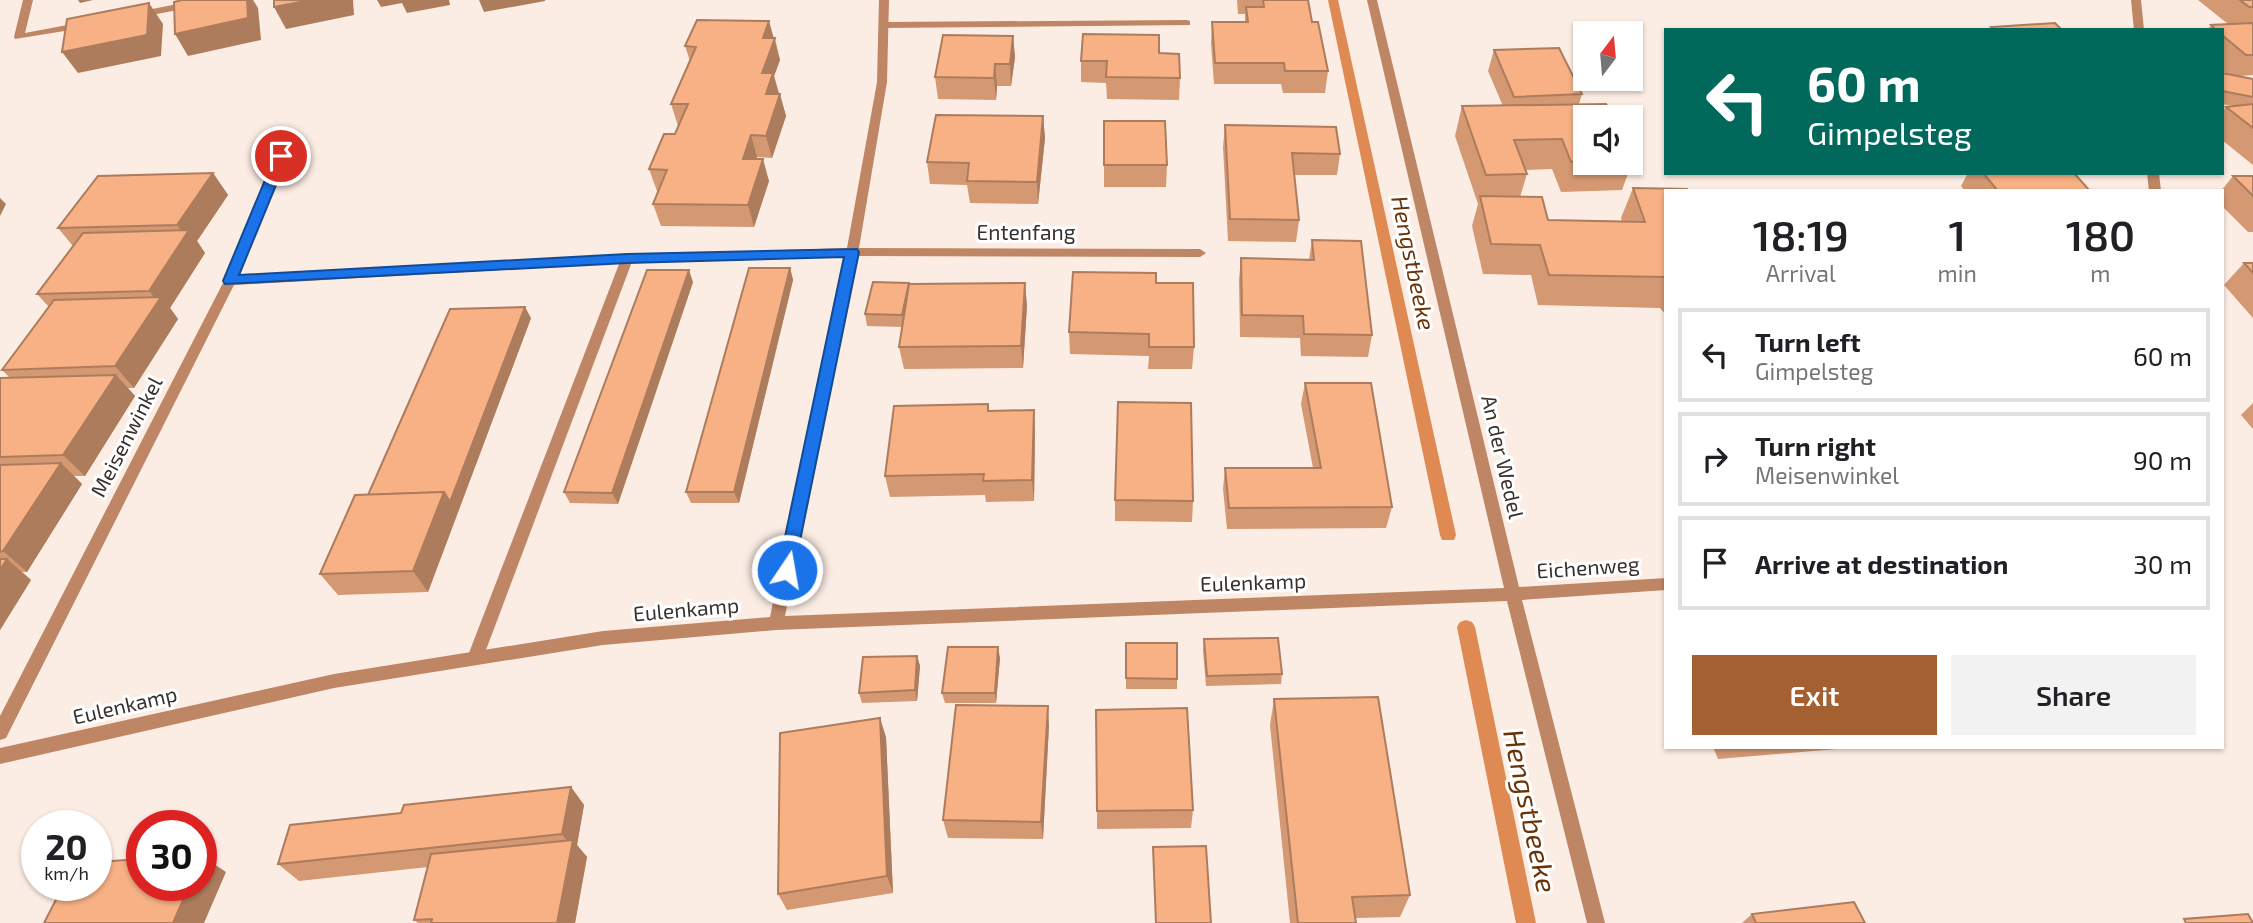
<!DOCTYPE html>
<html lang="en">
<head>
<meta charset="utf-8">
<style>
  body { margin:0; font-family:"Exo 2",sans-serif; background:#f2f2f2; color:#202124; height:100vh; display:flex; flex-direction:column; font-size:26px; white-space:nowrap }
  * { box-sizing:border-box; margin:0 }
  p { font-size:23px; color:#757577 }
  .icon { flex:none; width:38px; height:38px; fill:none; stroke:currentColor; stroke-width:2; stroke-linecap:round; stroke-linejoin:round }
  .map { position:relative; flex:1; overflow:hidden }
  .panel { position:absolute; left:1664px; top:189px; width:560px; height:560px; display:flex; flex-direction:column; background:#fff; border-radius:0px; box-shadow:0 2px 5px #0004 }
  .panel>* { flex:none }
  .guide { position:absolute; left:1664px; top:28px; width:560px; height:147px; border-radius:0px; box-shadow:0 2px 5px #0004; background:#00695c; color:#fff; overflow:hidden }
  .needle { width:46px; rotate:16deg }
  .fabs { position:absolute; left:1573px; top:21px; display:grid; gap:14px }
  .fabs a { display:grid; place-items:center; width:70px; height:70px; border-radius:0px; background:#fff; box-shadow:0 2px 5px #0004; font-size:35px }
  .speed { position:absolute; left:21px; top:810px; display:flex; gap:14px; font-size:35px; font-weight:700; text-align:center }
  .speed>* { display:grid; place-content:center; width:91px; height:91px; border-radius:50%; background:#fff; box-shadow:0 2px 5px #0004; line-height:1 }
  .speed small { font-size:18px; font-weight:400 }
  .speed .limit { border:10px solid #d22; background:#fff; color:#111 }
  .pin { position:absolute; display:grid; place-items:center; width:60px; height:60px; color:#fff; margin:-30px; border:4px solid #fff; border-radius:50%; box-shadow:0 2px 7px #0007 }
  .me { position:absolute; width:77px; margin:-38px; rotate:12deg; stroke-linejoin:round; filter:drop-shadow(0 0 5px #0008) }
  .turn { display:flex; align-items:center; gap:24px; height:147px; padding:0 28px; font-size:32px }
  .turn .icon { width:91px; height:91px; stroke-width:2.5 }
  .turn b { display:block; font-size:49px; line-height:60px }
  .eta { display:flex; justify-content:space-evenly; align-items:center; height:119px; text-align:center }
  .eta b { font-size:42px; font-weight:600; line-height:49px }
  .cta { display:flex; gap:14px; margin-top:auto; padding:14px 28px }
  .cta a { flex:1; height:80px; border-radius:0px; background:#a56032; color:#fff; font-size:28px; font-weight:600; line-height:80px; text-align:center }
  .cta a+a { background:#f2f2f2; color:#202124 }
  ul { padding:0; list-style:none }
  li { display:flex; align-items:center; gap:21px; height:94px; margin:0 14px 10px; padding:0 14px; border:4px solid #e0e0e0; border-radius:0px }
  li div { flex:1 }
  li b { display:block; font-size:26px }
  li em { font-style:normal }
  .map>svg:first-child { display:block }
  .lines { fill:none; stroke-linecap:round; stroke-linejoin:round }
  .stream { fill:#df8a52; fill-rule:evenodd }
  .service { fill:#be8664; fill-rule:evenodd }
  .minor { fill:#be8664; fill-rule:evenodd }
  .wall { fill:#d49872 }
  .shaded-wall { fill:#ad7c5d }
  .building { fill:#f7b185; stroke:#ad7c5d; stroke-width:2 }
  .route { fill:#1a73e8; stroke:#114b97; stroke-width:2 }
  .labels { text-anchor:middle; stroke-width:6; stroke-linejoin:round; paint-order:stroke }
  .street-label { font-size:21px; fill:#37312e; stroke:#fff }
  .water-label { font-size:23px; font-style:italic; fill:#6a3307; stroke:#fff }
  .near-water-label { font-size:28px; font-style:italic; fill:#6a3307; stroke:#fff }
</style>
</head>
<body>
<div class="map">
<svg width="2253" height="923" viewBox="0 0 2253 923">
  <rect width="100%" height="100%" fill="#fcede4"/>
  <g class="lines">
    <!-- stream -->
    <g class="stream">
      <polygon points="1328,0 1338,0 1456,535 1454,540 1442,540 1440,535"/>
      <polygon points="1466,620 1472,622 1475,627 1536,923 1516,923 1457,627 1460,622"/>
    </g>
    <!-- service -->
    <g class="service">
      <polygon points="1187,20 1190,21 1190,25 884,28 879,25 884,22"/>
      <polygon points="627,255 633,259 483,658 481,663 475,665 469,663 467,658 621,259"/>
    </g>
    <!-- minor -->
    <g class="minor">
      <polygon points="23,0 33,0 25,33 83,22 88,25 83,28 15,39 14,37"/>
      <polygon points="198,0 218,0 213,3 137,18 132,15 137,12"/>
      <polygon points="879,0 889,0 887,82 859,248 1200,249 1206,253 1200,257 857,256 785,616 1504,588 1367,0 1377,0 1519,587 1666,578 1666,590 1522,600 1605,923 1587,923 1507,601 776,630 603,645 334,688 0,764 0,748 334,674 603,631 770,617 845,256 627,263 234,285 6,738 0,740 0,716 224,281 277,154 285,154 287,156 238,276 627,255 847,248 877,82"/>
      <polygon points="2131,0 2141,0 2144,30 2134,30"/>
      <polygon points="2147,173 2159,173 2161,191 2149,191"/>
    </g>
  </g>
  <!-- wall -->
  <g class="wall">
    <polygon points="1237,0 1308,0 1312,22 1328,71 1325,93 1283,93 1281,84 1214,84 1211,44 1212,22 1245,22 1245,14 1238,14"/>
    <polygon points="2198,0 2253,0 2253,75 2240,76 2253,79 2253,165 2222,140 2222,112 2226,107 2232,106 2222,104 2222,73 2226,73 2222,70 2222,30 2208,30 2211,25 2228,24"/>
    <polygon points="1013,36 1015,57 1011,86 997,86 996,100 938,99 935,77"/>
    <polygon points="775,38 780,60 774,76 786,116 772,158 757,157 757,159 769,181 754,227 661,226 653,204 658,191 657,191 649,169 675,134 678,126 671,104 690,61 685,46"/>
    <polygon points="1494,50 1582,94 1579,104 1586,117 1586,163 1631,163 1631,155 1633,160 1622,190 1561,192 1552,169 1525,170 1527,174 1520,197 1548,220 1622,221 1621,218 1633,188 1666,191 1666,315 1660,308 1538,305 1531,275 1483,274 1472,226 1478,204 1455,136 1462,106 1503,106 1488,71"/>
    <polygon points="1159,53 1180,78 1179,100 1107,99 1106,83 1081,82 1081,61"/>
    <polygon points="1043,116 1045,138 1038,204 970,203 967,185 930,184 927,162"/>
    <polygon points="1225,125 1340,154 1337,175 1294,175 1299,220 1296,242 1228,241 1223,147"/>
    <polygon points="1104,165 1167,165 1166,187 1104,187"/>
    <polygon points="213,173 228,195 197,241 205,253 170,308 178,319 134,388 128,388 135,396 85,476 74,476 82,484 27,572 22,572 31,580 0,630 0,378 10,378 2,370 49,307 37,294 73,246 58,228"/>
    <polygon points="1968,173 2074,173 2090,191 1965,191 1961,186"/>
    <polygon points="2233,176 2253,176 2253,232 2248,232 2222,206 2222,191 2221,191"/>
    <polygon points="1312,240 1372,335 1368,357 1301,356 1300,338 1240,337 1239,280 1241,258 1309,260"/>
    <polygon points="2244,263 2253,263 2253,318 2224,285"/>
    <polygon points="790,268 793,280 739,503 691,503 686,492"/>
    <polygon points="693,282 618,504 570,503 564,492"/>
    <polygon points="1156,283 1194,347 1192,369 1148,369 1149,356 1070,354 1069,332"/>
    <polygon points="909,284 1027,305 1023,368 904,369 899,347 903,327 867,326 865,314"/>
    <polygon points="531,318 428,592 338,595 320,574 368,495"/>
    <polygon points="1305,383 1392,507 1386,528 1227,529 1223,489 1225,468 1313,468 1301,404"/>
    <polygon points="2253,403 2253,429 2241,415"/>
    <polygon points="988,404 989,411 1034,410 1035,432 1034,501 986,502 985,495 890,497 885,476"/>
    <polygon points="1115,500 1193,501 1192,522 1115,521"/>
    <polygon points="1204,639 1282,674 1281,684 1206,686 1203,650"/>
    <polygon points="1126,643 1177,679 1177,689 1126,689"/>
    <polygon points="917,656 920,666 917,701 862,703 859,693"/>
    <polygon points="1000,658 996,703 945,703 942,693"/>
    <polygon points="1274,699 1410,895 1400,917 1355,918 1356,923 1290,923 1270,725"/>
    <polygon points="1049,725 1043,839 948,838 943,820"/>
    <polygon points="886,737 893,893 787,910 778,894"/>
    <polygon points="1713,747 1860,747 1718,759"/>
    <polygon points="571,787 584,805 577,845 587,857 575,923 418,923 414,920 428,867 299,881 278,864 401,813"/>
    <polygon points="1193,810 1191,828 1097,829 1097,811"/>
    <polygon points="1752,914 1865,923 1742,923"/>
  </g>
  <!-- shaded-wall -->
  <g class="shaded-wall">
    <polygon points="78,0 93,0 80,3"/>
    <polygon points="247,0 253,0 258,8 261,40 188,56 175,34"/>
    <polygon points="311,0 353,0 354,15 286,29 274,7"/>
    <polygon points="377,0 449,0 450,5 407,13 402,3 381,7"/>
    <polygon points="479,0 545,0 545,1 484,12"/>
    <polygon points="149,3 163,24 161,56 78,73 62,52"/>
    <polygon points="769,21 780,60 774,76 779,95 771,116 762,73 763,38"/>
    <polygon points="1013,36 1015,57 1011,86 1010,64"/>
    <polygon points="995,64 997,86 996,100 994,78"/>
    <polygon points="780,94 786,116 772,158 766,136"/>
    <polygon points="1043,116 1045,138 1038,204 1037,182"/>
    <polygon points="751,135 757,157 749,181 743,159"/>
    <polygon points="763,159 769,181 754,227 748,205"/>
    <polygon points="213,173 228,195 197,241 205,253 170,308 178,319 134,388 115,366 158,302 149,291 185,237 177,225"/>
    <polygon points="0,198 6,204 0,216"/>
    <polygon points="790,268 793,280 739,503 734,492"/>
    <polygon points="689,270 693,282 618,504 612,493"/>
    <polygon points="909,283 904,327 902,315"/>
    <polygon points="1025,283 1027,305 1023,368 1021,346"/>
    <polygon points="525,307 531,318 428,592 413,571 444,492"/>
    <polygon points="116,375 135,396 85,476 63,455"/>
    <polygon points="1034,410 1035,432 1034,501 1032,480"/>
    <polygon points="61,463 82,484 27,572 3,551"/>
    <polygon points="7,559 31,580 0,630 0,570"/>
    <polygon points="998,647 1000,658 996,703 995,693"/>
    <polygon points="917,656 920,666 917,701 915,690"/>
    <polygon points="1048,706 1049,725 1043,839 1041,822"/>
    <polygon points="880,718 886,737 893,893 887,876"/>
    <polygon points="571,787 584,805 577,845 587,857 575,923 557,923 571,846 562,834"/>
    <polygon points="202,856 226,872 204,923 173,923 189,886 201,886"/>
  </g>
  <!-- building -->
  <g class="building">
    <polygon points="182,0 247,0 248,18 175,34 174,2"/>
    <polygon points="274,0 311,0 274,7"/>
    <polygon points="1263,0 1308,0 1312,22 1318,22 1328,71 1285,71 1284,63 1215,63 1212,22 1248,22 1246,7 1264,7"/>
    <polygon points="2240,0 2253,0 2253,7 2249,7"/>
    <polygon points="149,3 147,35 62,52 67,19"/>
    <polygon points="697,20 769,21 763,38 775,38 762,73 773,73 766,94 780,94 766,136 751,135 743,159 763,159 748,205 653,204 667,170 649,169 664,134 675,134 688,104 671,104 696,47 685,46"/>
    <polygon points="2055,23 2062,30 1994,30 1991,27"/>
    <polygon points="2253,23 2253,55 2246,55 2222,35 2222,30 2216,30 2211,25"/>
    <polygon points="1083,34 1159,35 1159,53 1179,54 1180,78 1106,77 1107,61 1081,61"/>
    <polygon points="943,35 1013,36 1010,64 995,64 994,78 935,77"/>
    <polygon points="1559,48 1582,94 1514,97 1494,50"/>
    <polygon points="2222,73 2253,79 2253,97 2222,91"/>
    <polygon points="1606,104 1613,117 1586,117 1586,161 1571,162 1562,139 1514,140 1527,174 1486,175 1462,106"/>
    <polygon points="2253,104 2253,128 2226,107"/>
    <polygon points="936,115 1043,116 1037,182 967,181 969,163 927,162"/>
    <polygon points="1104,121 1165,121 1167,165 1104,165"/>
    <polygon points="1225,125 1336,127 1340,154 1292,153 1299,220 1230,219"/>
    <polygon points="213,173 177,225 58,228 98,176"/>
    <polygon points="1983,173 2074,173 2090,191 1998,191"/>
    <polygon points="2233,176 2253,176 2253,196"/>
    <polygon points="1633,188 1687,189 1688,191 1666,191 1666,277 1549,275 1540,245 1491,244 1480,196 1542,197 1548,220 1645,222"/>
    <polygon points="189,230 149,291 37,294 83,233"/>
    <polygon points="1312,240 1361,241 1372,335 1304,334 1303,316 1242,315 1241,258 1314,260"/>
    <polygon points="2244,263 2253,263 2253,273"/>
    <polygon points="749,268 790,268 734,492 686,492"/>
    <polygon points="647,270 689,270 612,493 564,492"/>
    <polygon points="1073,272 1156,273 1156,283 1193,283 1194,347 1149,347 1149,334 1069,332"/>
    <polygon points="873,282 909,283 902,315 865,314"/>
    <polygon points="1025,283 1021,346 899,347 909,284"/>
    <polygon points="161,297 115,366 2,370 54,300"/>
    <polygon points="525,307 450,502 444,492 368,495 450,309"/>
    <polygon points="116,375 63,455 0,457 0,378"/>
    <polygon points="1305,383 1371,383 1392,507 1229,508 1225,468 1321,468"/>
    <polygon points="1118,402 1191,403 1193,501 1115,500"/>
    <polygon points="988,404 988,411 1034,410 1032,480 983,481 984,474 885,476 894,406"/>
    <polygon points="61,463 3,551 0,552 0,465"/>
    <polygon points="444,492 413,571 320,574 355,495"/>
    <polygon points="0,559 7,559 0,570"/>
    <polygon points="1278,638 1282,674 1207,676 1204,639"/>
    <polygon points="1126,643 1177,643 1177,679 1126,678"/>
    <polygon points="948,647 998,647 995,693 942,693"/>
    <polygon points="917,656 915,690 859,693 863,657"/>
    <polygon points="1378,697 1410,895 1352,897 1356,923 1298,923 1274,699"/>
    <polygon points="956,705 1048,706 1041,822 943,820"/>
    <polygon points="1187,708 1193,810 1097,811 1096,710"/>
    <polygon points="880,718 887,876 778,894 780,733"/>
    <polygon points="571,787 562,834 278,864 290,825 401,813 404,805"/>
    <polygon points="573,840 557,923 431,923 432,919 414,920 431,854"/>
    <polygon points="1206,846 1211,923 1156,923 1153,847"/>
    <polygon points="142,859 142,886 189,886 173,923 44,923 63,886 96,886 96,862"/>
    <polygon points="1854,902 1865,923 1756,923 1752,914"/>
    <polygon points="2248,914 2253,923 2186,923 2184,919"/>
  </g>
  <!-- route -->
  <polygon class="route" points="281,152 288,156 239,275 627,254 857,249 859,252 793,575 781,575 778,570 844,257 627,263 225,284 223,281 275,156"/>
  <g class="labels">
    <!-- street labels -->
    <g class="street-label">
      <text x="1026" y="240">Entenfang</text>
      <text transform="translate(127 437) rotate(-63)" y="7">Meisenwinkel</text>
      <text transform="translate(1502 457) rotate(77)" y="7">An der Wedel</text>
      <text transform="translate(1588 568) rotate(-4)" y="7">Eichenweg</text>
      <text transform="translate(1253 583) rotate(-2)" y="7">Eulenkamp</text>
      <text transform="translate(686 610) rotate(-5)" y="7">Eulenkamp</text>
      <text transform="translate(125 706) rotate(-13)" y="7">Eulenkamp</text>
    </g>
    <!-- water labels -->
    <g class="water-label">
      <text transform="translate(1413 263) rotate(78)" y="8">Hengstbeeke</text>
    </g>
    <!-- near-water labels -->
    <g class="near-water-label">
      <text transform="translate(1530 811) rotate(78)" y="10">Hengstbeeke</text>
    </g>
  </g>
</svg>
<div class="fabs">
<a><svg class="needle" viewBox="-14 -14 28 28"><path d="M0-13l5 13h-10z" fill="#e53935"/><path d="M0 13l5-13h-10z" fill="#757577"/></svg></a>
<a><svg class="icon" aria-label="sound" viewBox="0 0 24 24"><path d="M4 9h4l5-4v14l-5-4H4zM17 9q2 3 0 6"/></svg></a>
</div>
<div class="speed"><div>20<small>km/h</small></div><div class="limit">30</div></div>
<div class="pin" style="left:281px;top:156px;background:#d93025"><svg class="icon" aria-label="arrive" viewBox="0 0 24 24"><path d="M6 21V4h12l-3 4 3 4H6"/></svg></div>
<svg class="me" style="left:787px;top:570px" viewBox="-20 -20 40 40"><circle r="17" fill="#1a73e8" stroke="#fff" stroke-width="3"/><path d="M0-11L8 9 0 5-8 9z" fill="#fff"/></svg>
<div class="guide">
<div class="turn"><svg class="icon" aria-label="left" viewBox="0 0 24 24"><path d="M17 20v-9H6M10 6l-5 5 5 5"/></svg><div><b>60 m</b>Gimpelsteg</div></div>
</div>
<section class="panel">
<div class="eta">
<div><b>18:19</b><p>Arrival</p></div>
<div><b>1</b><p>min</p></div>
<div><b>180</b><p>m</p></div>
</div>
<ul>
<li><svg class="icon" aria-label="left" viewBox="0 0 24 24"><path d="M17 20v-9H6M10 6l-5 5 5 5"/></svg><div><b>Turn left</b><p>Gimpelsteg</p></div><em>60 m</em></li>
<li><svg class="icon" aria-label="right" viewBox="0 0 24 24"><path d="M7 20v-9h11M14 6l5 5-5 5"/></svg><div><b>Turn right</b><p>Meisenwinkel</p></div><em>90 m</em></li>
<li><svg class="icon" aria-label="arrive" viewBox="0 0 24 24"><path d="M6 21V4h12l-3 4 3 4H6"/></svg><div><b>Arrive at destination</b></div><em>30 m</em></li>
</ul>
<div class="cta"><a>Exit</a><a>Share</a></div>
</section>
</div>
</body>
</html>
